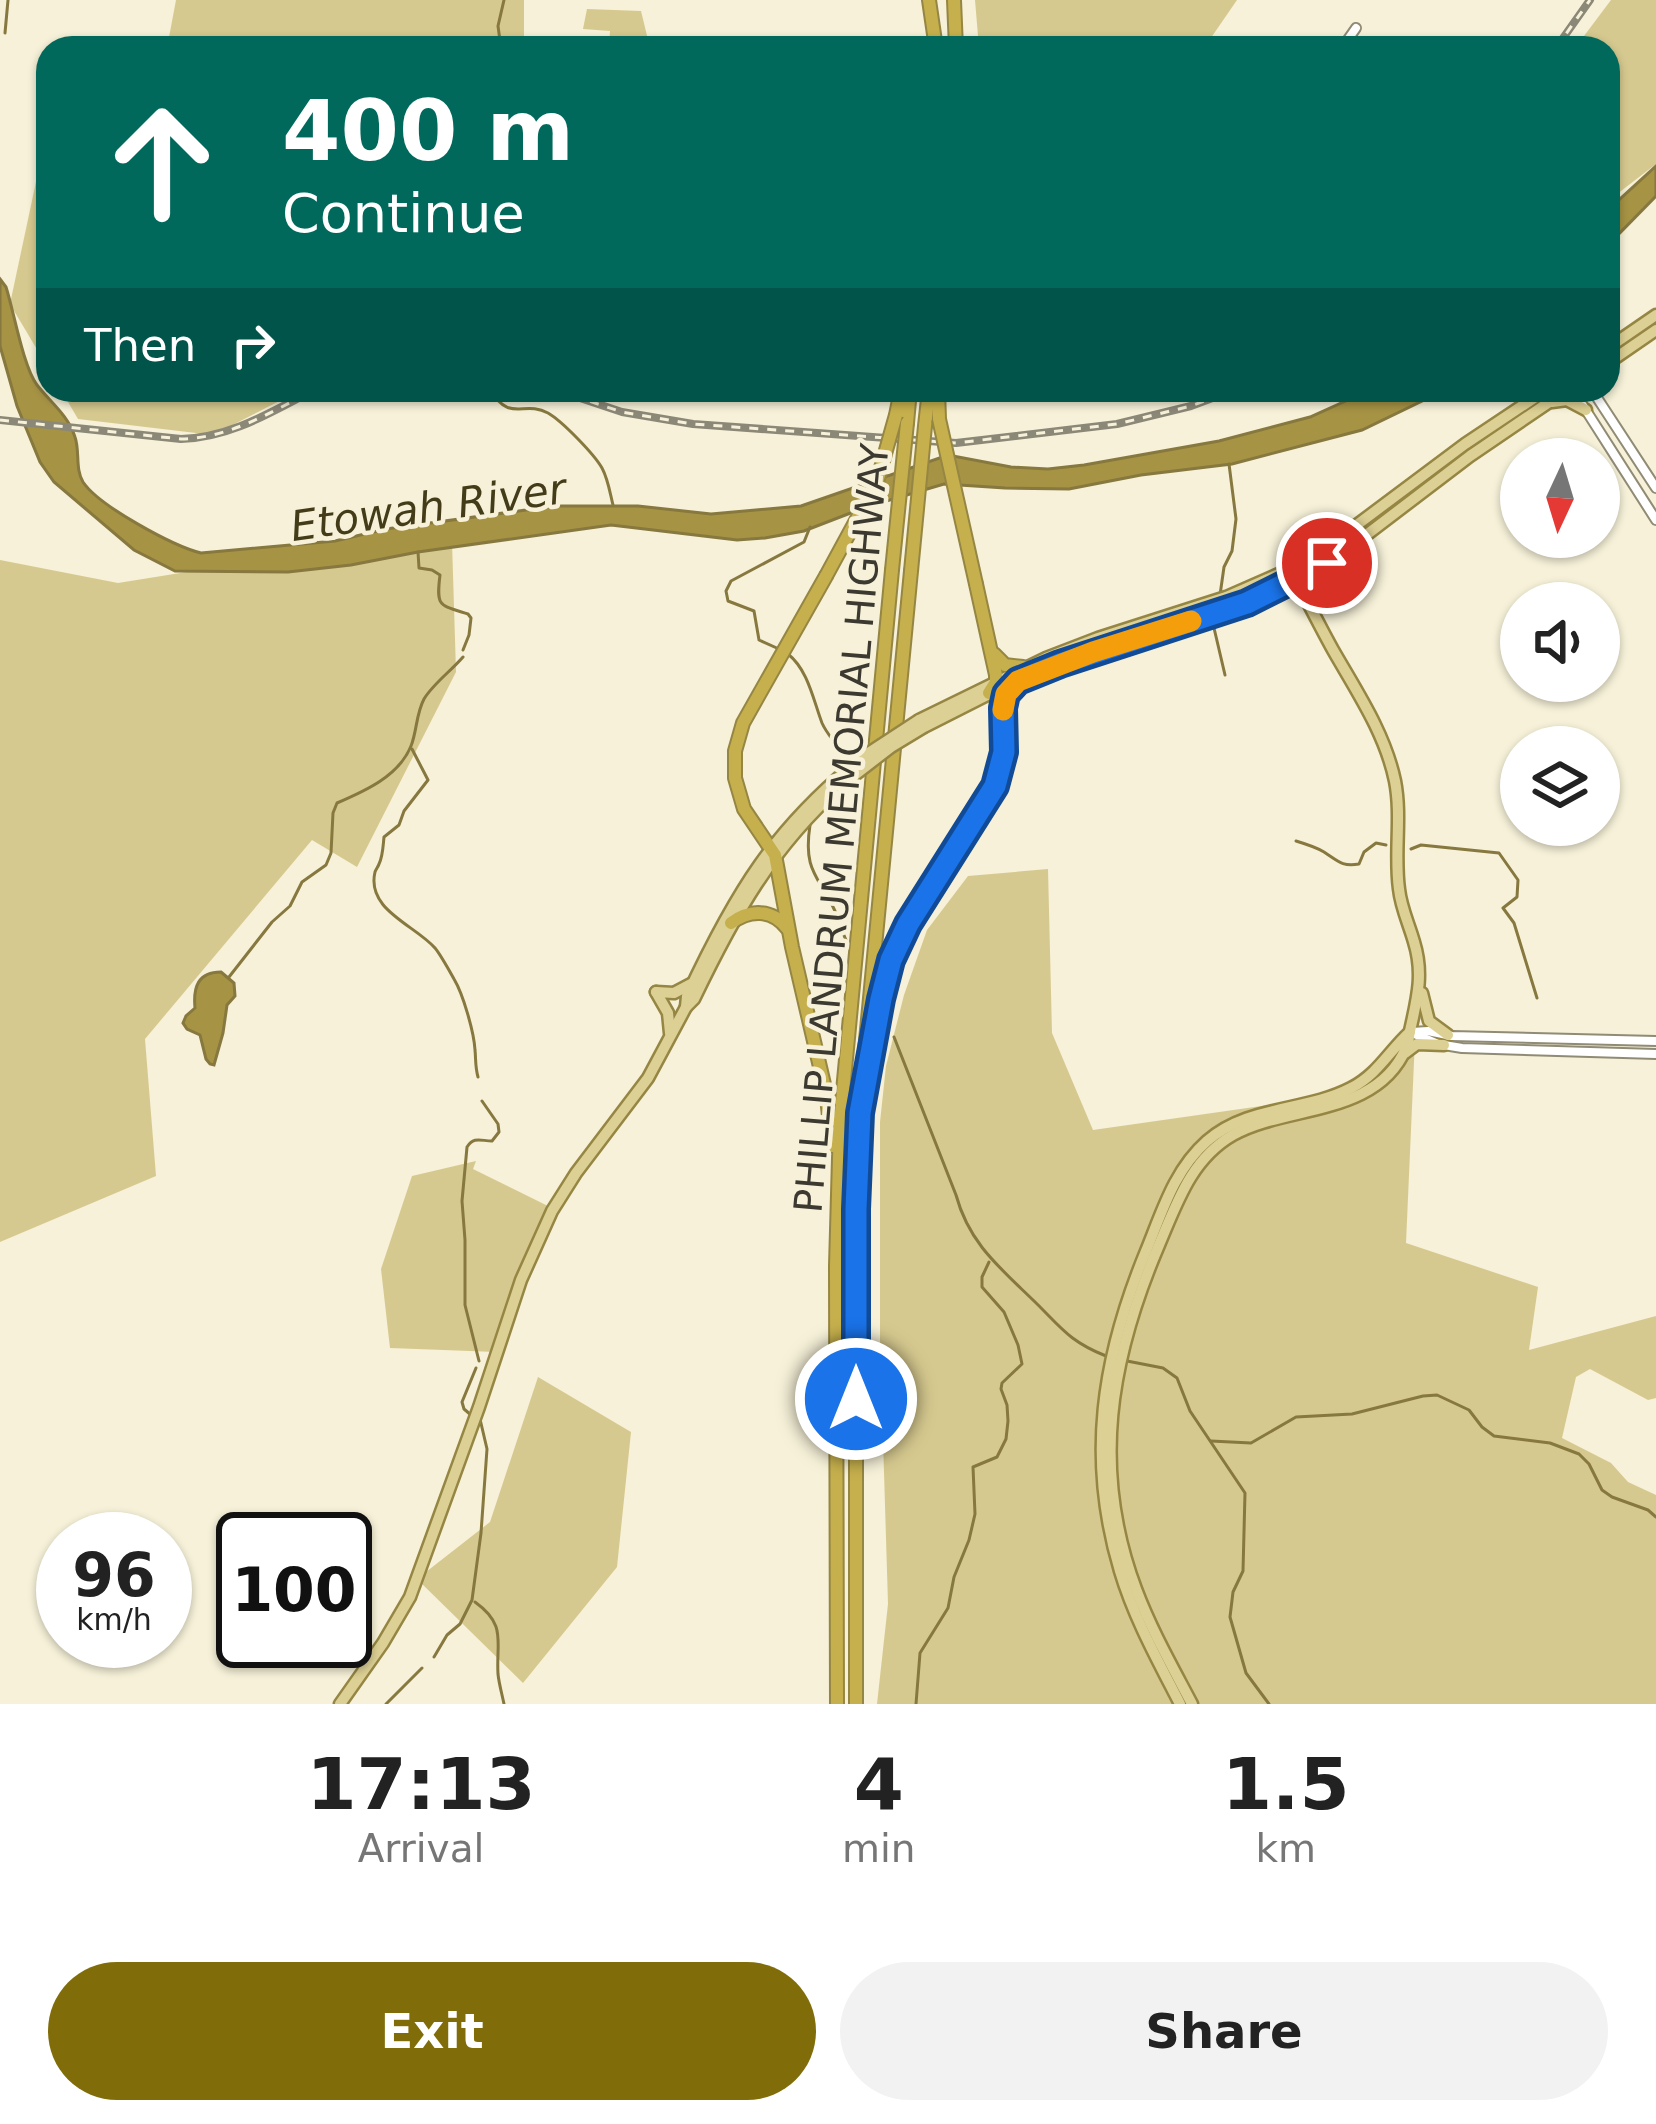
<!DOCTYPE html>
<html lang="en">
<head>
<meta charset="utf-8">
<style>
  body { margin:0; font-family:"DejaVu Sans",sans-serif; background:#f2f2f2; color:#222; height:100vh; display:flex; flex-direction:column; font-size:45px; white-space:nowrap }
  * { box-sizing:border-box; margin:0 }
  p { font-size:39px; color:#767676 }
  .icon { flex:none; width:66px; height:66px; fill:none; stroke:currentColor; stroke-width:2; stroke-linecap:round; stroke-linejoin:round }
  .map { position:relative; height:1704px; overflow:hidden }
  .sheet { display:flex; flex-direction:column; background:#fff; flex:1 }
  .sheet>* { flex:none }
  .hud { position:absolute; left:36px; top:36px; width:1584px; height:366px; border-radius:36px; box-shadow:0 3px 9px #0004; background:#00695c; color:#fff; overflow:hidden }
  .needle { width:78px; rotate:184deg }
  .buttons { position:absolute; left:1500px; top:438px; display:grid; gap:24px }
  .buttons a { display:grid; place-items:center; width:120px; height:120px; border-radius:50%; background:#fff; box-shadow:0 3px 9px #0004; font-size:60px }
  .speed { position:absolute; left:36px; top:1512px; display:flex; gap:24px; font-size:60px; font-weight:700; text-align:center }
  .speed>* { display:grid; place-content:center; width:156px; height:156px; border-radius:50%; background:#fff; box-shadow:0 3px 9px #0004; line-height:1 }
  .speed small { font-size:30px; font-weight:400 }
  .speed .limit { border:6px solid #111; border-radius:18px; background:#fff; color:#111 }
  .pin { position:absolute; display:grid; place-items:center; width:102px; height:102px; color:#fff; margin:-51px; border:6px solid #fff; border-radius:50%; box-shadow:0 3px 12px #0007 }
  .me { position:absolute; width:132px; margin:-66px; rotate:0deg; stroke-linejoin:round; filter:drop-shadow(0 0 9px #0008) }
  .turn { display:flex; align-items:center; gap:42px; height:252px; padding:0 48px; font-size:54px }
  .turn .icon { width:156px; height:156px; stroke-width:2.5 }
  .turn b { display:block; font-size:84px; line-height:102px }
  .then { display:flex; align-items:center; height:114px; padding:0 48px; background:#0003; gap:24px; font-size:45px }
  .eta { display:flex; justify-content:space-evenly; align-items:center; height:204px; text-align:center }
  .eta b { font-size:72px; font-weight:800; line-height:84px }
  .primary-button { display:flex; gap:24px; margin-top:auto; padding:24px 48px }
  .primary-button a { flex:1; height:138px; border-radius:72px; background:#806d09; color:#fff; font-size:48px; font-weight:800; line-height:138px; text-align:center }
  .primary-button a+a { background:#f2f2f2; color:#222 }
  .map>svg:first-child { display:block }
  .green { fill:#d6c98f }
  .water { fill:#a69344; stroke:#86783e; stroke-width:3 }
  .lines { fill:none; stroke-linecap:round; stroke-linejoin:round }
  .stream { stroke:#86783e; stroke-width:3 }
  .minor-casing { stroke:#908b75; stroke-width:12 }
  .major-casing { stroke:#958643; stroke-width:15 }
  .highway-casing { stroke:#958643; stroke-width:16 }
  .minor { stroke:#fff; stroke-width:8 }
  .major { stroke:#ddd094; stroke-width:10 }
  .highway { stroke:#c6b04d; stroke-width:12 }
  .rail-casing { stroke:#8b8878; stroke-width:8 }
  .rail { stroke:#f6f1d8; stroke-width:3; stroke-dasharray:9; stroke-linecap:butt }
  .major-bridge-casing { stroke:#958643; stroke-width:15; stroke-linecap:butt }
  .highway-bridge-casing { stroke:#958643; stroke-width:16; stroke-linecap:butt }
  .major-bridge { stroke:#ddd094; stroke-width:10 }
  .highway-bridge { stroke:#c6b04d; stroke-width:12 }
  .route-casing { stroke:#114b97; stroke-width:30 }
  .route { stroke:#1a73e8; stroke-width:21 }
  .slow { stroke:#f59e0b; stroke-width:21 }
  .labels { text-anchor:middle; stroke-width:9; stroke-linejoin:round; paint-order:stroke }
  .street-label { font-size:39px; fill:#3b3930; stroke:#f6f1d8 }
  .water-label { font-size:42px; font-style:italic; fill:#443c19; stroke:#f6f1d8 }
</style>
</head>
<body>
<div class="map">
<svg width="1656" height="1704" viewBox="0 0 1656 1704">
  <rect width="100%" height="100%" fill="#f6f1d8"/>
  <!-- green -->
  <g class="green">
    <polygon points="176,0 524,0 524,48 167,48"/>
    <polygon points="975,0 1237,0 1204,48 979,48"/>
    <polygon points="1611,0 1656,0 1656,164 1608,201 1608,48 1575,48"/>
    <polygon points="587,9 641,11 650,48 609,48 610,31 583,29"/>
    <polygon points="47,130 48,131 48,368 10,304"/>
    <polygon points="61,390 301,390 213,435 78,419"/>
    <polygon points="452,542 456,672 357,867 312,840 145,1039 156,1176 0,1242 0,560 118,583 255,561"/>
    <polygon points="1048,869 1052,1033 1093,1130 1361,1092 1384,1077 1415,1039 1406,1243 1538,1287 1529,1350 1656,1316 1656,1398 1648,1400 1590,1369 1576,1377 1562,1438 1611,1463 1628,1482 1656,1495 1656,1704 877,1704 888,1604 880,1340 880,1122 886,1066 904,995 927,930 968,876"/>
    <polygon points="476,1161 473,1169 550,1207 496,1352 390,1348 381,1269 412,1176"/>
    <polygon points="538,1377 631,1432 617,1567 523,1683 417,1579 490,1522"/>
  </g>
  <!-- water -->
  <g class="water">
    <polygon points="1656,166 1656,196 1608,245 1608,210"/>
    <path d="M0,279L6,287C14,312 23,366 37,385C50,402 68,415 75,437C80,451 75,469 83,482C99,506 173,546 201,553L335,541L386,529L555,506H638L711,514L801,506L948,455L1011,467L1048,469L1084,465L1219,441L1310,417L1370,390H1445L1362,430L1232,464L1141,475L1069,489L1005,488L944,484L866,507L804,531L765,538L737,540L611,525L418,552L351,565L288,572L175,571L134,550L54,482L40,462L17,406L0,346Z"/>
    <path d="M221,972L234,983L235,996L227,1005L223,1033L214,1065L210,1064L206,1059L200,1035L187,1029L183,1023L186,1016L195,1008C193,987 198,972 221,972Z"/>
  </g>
  <g class="lines">
    <!-- stream -->
    <g class="stream">
      <polyline points="5,33 8,0"/>
      <polyline points="501,48 498,26 504,0"/>
      <path d="M491,390C509,423 524,400 548,413C562,421 594,454 602,468C608,479 610,493 613,505"/>
      <path d="M418,552L419,568L432,570L440,575C436,607 439,605 468,614L471,618L469,635L463,650"/>
      <polyline points="1218,609 1224,567 1232,551 1236,519 1229,464"/>
      <polyline points="1216,618 1214,628 1225,675"/>
      <polyline points="779,649 759,640 754,611 728,601 726,591 731,581 804,542 810,527"/>
      <path d="M788,654C808,670 813,699 822,723C829,739 843,748 846,765"/>
      <path d="M412,749L428,780L404,811L399,825L384,837C383,846 383,856 379,864C378,867 376,869 375,872C366,910 415,925 435,948C440,954 449,970 454,979C463,994 474,1032 475,1050C476,1060 475,1066 478,1077"/>
      <path d="M810,825C803,871 818,875 835,911C839,921 842,931 846,940"/>
      <path d="M1296,841C1306,844 1316,847 1324,852C1338,861 1342,867 1359,864L1364,852L1376,843L1386,845"/>
      <polyline points="1411,849 1421,845 1499,853 1518,880 1517,897 1503,908 1514,923 1537,998"/>
      <path d="M229,977L272,922L290,906L302,882L326,865L331,853L333,813L337,803C365,791 399,776 411,746C417,731 416,714 424,699C433,684 451,671 463,657"/>
      <path d="M894,1037L956,1195C969,1243 999,1267 1033,1300C1060,1326 1068,1341 1106,1356"/>
      <path d="M479,1361L465,1305V1240L462,1201L467,1147C474,1136 481,1141 492,1141L499,1132L498,1124L482,1101"/>
      <polyline points="1127,1361 1163,1368 1177,1378 1190,1411 1245,1493 1243,1571 1233,1592 1230,1617 1246,1673 1269,1704"/>
      <polyline points="471,1415 464,1409 462,1402 476,1368"/>
      <polyline points="1211,1441 1251,1443 1296,1417 1352,1414 1423,1396 1437,1395 1469,1410 1482,1427 1494,1436 1550,1443 1579,1454 1589,1464 1602,1490 1612,1497 1648,1510 1656,1517"/>
      <path d="M475,1602C507,1625 496,1641 498,1674C499,1684 502,1694 504,1704"/>
      <polyline points="434,1657 447,1635 460,1624 472,1600 481,1533 487,1449 480,1419"/>
      <polyline points="386,1704 422,1668"/>
      <polyline points="916,1704 920,1653 948,1608 954,1577 969,1540 975,1514 973,1467 997,1457 1006,1439 1008,1421 1007,1405 1001,1389 1002,1383 1022,1364 1018,1345 1004,1312 982,1287 982,1277 989,1262"/>
    </g>
    <!-- minor casing -->
    <g class="minor-casing">
      <g id="minor">
        <polyline points="1342,48 1356,28"/>
        <polyline points="1573,390 1656,520"/>
        <polyline points="1592,390 1656,488"/>
        <polyline points="1410,1032 1438,1044 1462,1048 1656,1054"/>
        <polyline points="1412,1032 1428,1031 1452,1036 1656,1041"/>
      </g>
    </g>
    <!-- major casing -->
    <g class="major-casing">
      <g id="major">
        <polyline points="1608,348 1656,315"/>
        <polyline points="1608,363 1656,330"/>
        <polyline points="1552,402 1567,400 1586,410"/>
        <polyline points="919,720 1046,658 1098,638 1226,597 1290,569 1338,539 1465,444 1546,390"/>
        <polyline points="924,727 999,689 1060,664 1248,603 1310,573 1340,555 1470,456 1567,390"/>
        <polyline points="656,992 668,1013 670,1033"/>
        <polyline points="656,992 674,993 691,984"/>
        <polyline points="1422,993 1429,1021 1448,1035"/>
        <path d="M686,1007L687,996C735,893 774,828 864,756"/>
        <polyline points="1405,1053 1417,1044 1444,1045"/>
        <path d="M340,1704L383,1643L410,1597L479,1407L521,1280L552,1211L576,1173L648,1078L686,1007L694,999C735,914 771,848 843,784"/>
        <path d="M1180,1704C1158,1661 1134,1618 1120,1571C1086,1458 1102,1358 1146,1251C1162,1212 1174,1170 1207,1141C1248,1105 1305,1112 1351,1088C1378,1074 1389,1051 1410,1032"/>
        <path d="M1192,1704C1172,1666 1151,1629 1136,1589C1091,1469 1110,1360 1159,1245C1177,1203 1191,1159 1233,1135C1286,1105 1377,1117 1406,1048C1410,1040 1408,1039 1410,1031C1417,999 1424,974 1414,942C1409,924 1401,908 1399,889C1394,853 1402,817 1395,781C1385,733 1357,692 1333,650C1318,623 1305,596 1290,569"/>
      </g>
    </g>
    <!-- highway casing -->
    <g class="highway-casing">
      <g id="highway">
        <polyline points="929,0 936,48"/>
        <polyline points="954,0 956,48"/>
        <polyline points="938,390 939,419"/>
        <polyline points="896,415 901,390"/>
        <polyline points="907,423 910,390"/>
        <polyline points="925,426 929,390"/>
        <polyline points="826,576 743,723 735,751 735,778 744,809 775,855 792,947 827,1097 832,1146"/>
        <polyline points="976,584 996,675 996,682 989,693"/>
        <polyline points="994,654 1005,665 1023,667"/>
        <path d="M731,923C750,909 772,909 787,928"/>
        <path d="M871,1053C880,1004 888,955 914,912C940,870 981,826 997,779C1007,751 1000,725 1004,697L1018,681"/>
        <polyline points="837,1704 836,1266 840,1123 892,570"/>
        <polyline points="856,1704 856,1209 859,1113 911,571"/>
      </g>
    </g>
    <!-- minor -->
    <use href="#minor" class="minor"/>
    <!-- major -->
    <use href="#major" class="major"/>
    <!-- highway -->
    <use href="#highway" class="highway"/>
    <!-- rail casing -->
    <g class="rail-casing">
      <g id="rail">
        <polyline points="1556,48 1590,0"/>
        <polyline points="556,390 622,412 693,424 956,443 1117,424 1191,406 1234,390"/>
        <path d="M0,420L181,439C230,438 271,412 314,390"/>
      </g>
    </g>
    <!-- rail -->
    <use href="#rail" class="rail"/>
    <!-- major-bridge casing -->
    <g class="major-bridge-casing">
      <g id="major-bridge">
        <polyline points="864,756 919,720"/>
        <polyline points="843,784 891,747 924,727"/>
      </g>
    </g>
    <!-- highway-bridge casing -->
    <g class="highway-bridge-casing">
      <g id="highway-bridge">
        <polyline points="939,419 976,584"/>
        <polyline points="892,570 907,423"/>
        <polyline points="911,571 925,426"/>
        <polyline points="826,576 877,482 896,415"/>
      </g>
    </g>
    <!-- major-bridge -->
    <use href="#major-bridge" class="major-bridge"/>
    <!-- highway-bridge -->
    <use href="#highway-bridge" class="highway-bridge"/>
  </g>
  <g class="lines">
    <!-- route casing -->
    <g class="route-casing">
      <polyline id="route" points="856,1399 856,1209 860,1113 881,999 891,960 908,924 995,786 1004,752 1003,708 1006,694 1018,681 1060,664 1247,603 1327,563"/>
    </g>
    <!-- route -->
    <use href="#route" class="route"/>
    <!-- slow -->
    <polyline class="slow" points="1003,710 1006,694 1018,681 1093,652 1191,621"/>
  </g>
  <g class="labels">
    <!-- street labels -->
    <g class="street-label">
      <text transform="translate(841 828) rotate(-85)" y="14">PHILLIP LANDRUM MEMORIAL HIGHWAY</text>
    </g>
    <!-- water labels -->
    <g class="water-label">
      <text transform="translate(428 507) rotate(-8)" y="15">Etowah River</text>
    </g>
  </g>
</svg>
<div class="buttons">
<a><svg class="needle" viewBox="-14 -14 28 28"><path d="M0-13l5 13h-10z" fill="#e53935"/><path d="M0 13l5-13h-10z" fill="#767676"/></svg></a>
<a><svg class="icon" aria-label="sound" viewBox="0 0 24 24"><path d="M4 9h4l5-4v14l-5-4H4zM17 9q2 3 0 6"/></svg></a>
<a><svg class="icon" aria-label="layers" viewBox="0 0 24 24"><path d="M12 4l9 5-9 5-9-5zM3 14l9 5 9-5"/></svg></a>
</div>
<div class="speed"><div>96<small>km/h</small></div><div class="limit">100</div></div>
<div class="pin" style="left:1327px;top:563px;background:#d93025"><svg class="icon" aria-label="arrive" viewBox="0 0 24 24"><path d="M6 21V4h12l-3 4 3 4H6"/></svg></div>
<svg class="me" style="left:856px;top:1399px" viewBox="-20 -20 40 40"><circle r="17" fill="#1a73e8" stroke="#fff" stroke-width="3"/><path d="M0-11L8 9 0 5-8 9z" fill="#fff"/></svg>
<div class="hud">
<div class="turn"><svg class="icon" aria-label="ahead" viewBox="0 0 24 24"><path d="M12 20V5M6 11l6-6 6 6"/></svg><div><b>400 m</b>Continue</div></div>
<div class="then">Then<svg class="icon" aria-label="right" viewBox="0 0 24 24"><path d="M7 20v-9h11M14 6l5 5-5 5"/></svg></div>
</div>
</div>
<section class="sheet">
<div class="eta">
<div><b>17:13</b><p>Arrival</p></div>
<div><b>4</b><p>min</p></div>
<div><b>1.5</b><p>km</p></div>
</div>
<div class="primary-button"><a>Exit</a><a>Share</a></div>
</section>
</body>
</html>
